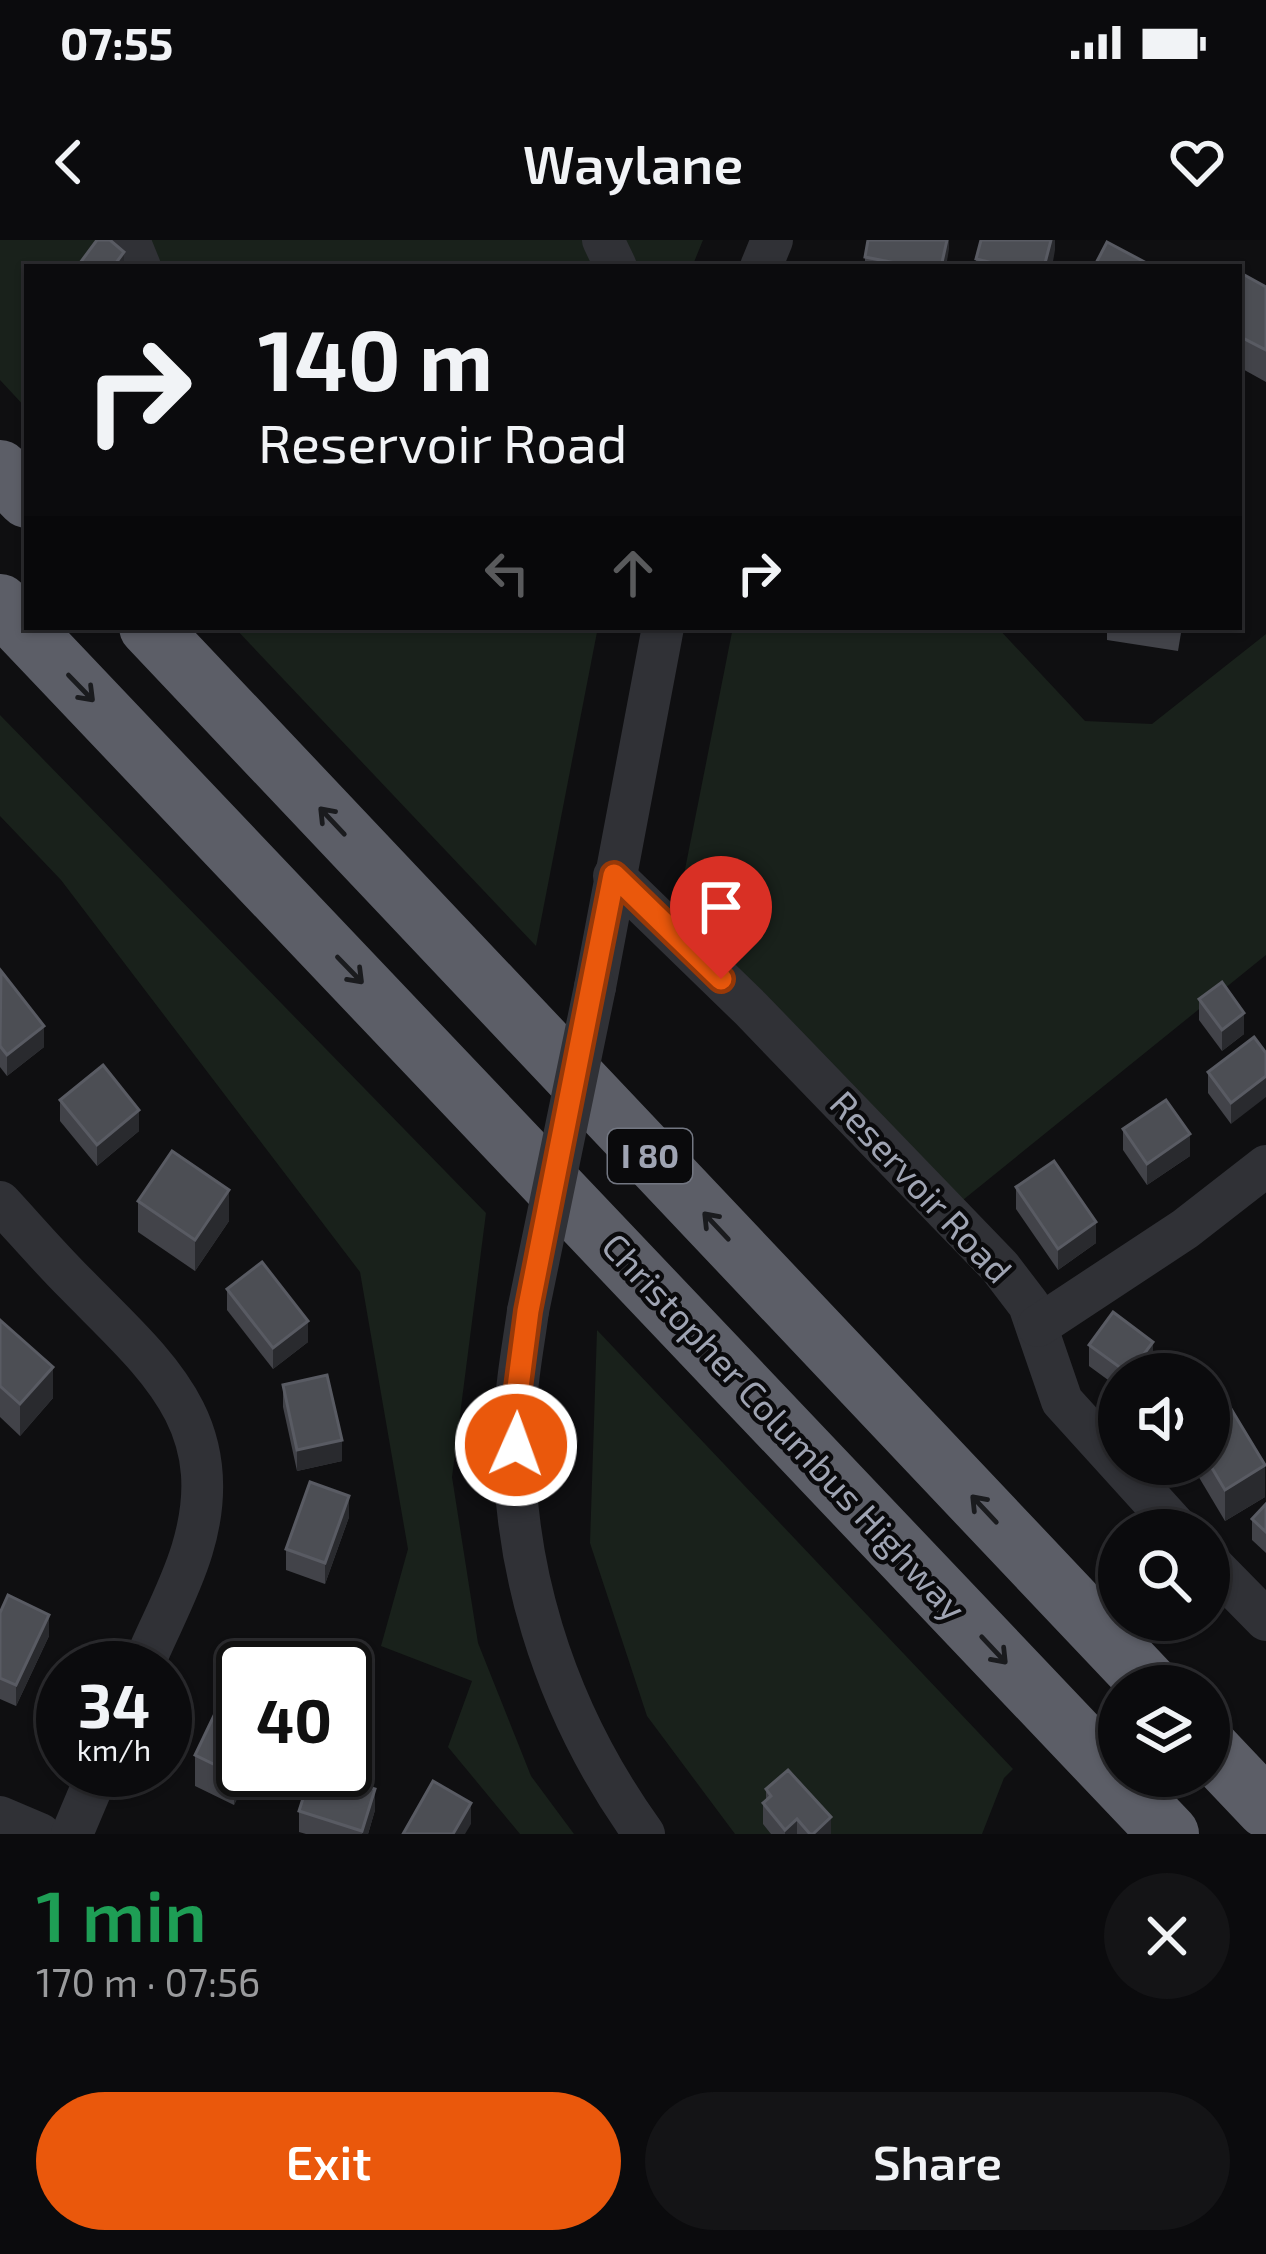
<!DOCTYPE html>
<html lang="en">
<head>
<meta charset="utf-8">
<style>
  body { margin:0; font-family:"Exo 2",sans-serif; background:#141416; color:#f1f3f6; height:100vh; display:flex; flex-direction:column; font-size:45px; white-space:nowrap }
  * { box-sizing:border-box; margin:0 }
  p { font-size:39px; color:#9a9b9d }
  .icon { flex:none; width:66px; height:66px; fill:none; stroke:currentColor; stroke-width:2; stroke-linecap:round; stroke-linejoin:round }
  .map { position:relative; height:1594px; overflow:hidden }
  .details { display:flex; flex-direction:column; background:#0b0b0d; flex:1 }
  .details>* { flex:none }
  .hud { position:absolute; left:24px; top:24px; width:1218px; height:366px; border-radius:0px; box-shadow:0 3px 9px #0004,0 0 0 3px #2b2b2e; background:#0b0b0d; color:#f1f3f6; overflow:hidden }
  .fabs { position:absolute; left:1098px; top:1113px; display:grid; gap:24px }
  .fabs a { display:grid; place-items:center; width:132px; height:132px; border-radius:50%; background:#0b0b0d; box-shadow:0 3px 9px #0004,0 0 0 3px #2b2b2e; font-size:60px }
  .speed { position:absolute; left:36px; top:1401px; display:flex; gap:24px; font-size:60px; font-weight:700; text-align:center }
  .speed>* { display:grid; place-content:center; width:156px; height:156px; border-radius:50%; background:#0b0b0d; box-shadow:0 3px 9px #0004,0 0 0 3px #2b2b2e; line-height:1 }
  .speed small { font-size:30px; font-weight:400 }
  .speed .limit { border:6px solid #111; border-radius:18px; background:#fff; color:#111 }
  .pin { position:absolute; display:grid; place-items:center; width:102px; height:102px; color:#fff; margin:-123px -51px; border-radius:50% 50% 50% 0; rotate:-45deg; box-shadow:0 0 12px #0007 }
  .pin .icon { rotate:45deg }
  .me { position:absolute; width:132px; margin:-66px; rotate:2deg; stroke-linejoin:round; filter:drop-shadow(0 0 9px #0008) }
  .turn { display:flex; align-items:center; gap:42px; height:252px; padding:0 36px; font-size:54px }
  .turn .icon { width:156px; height:156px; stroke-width:2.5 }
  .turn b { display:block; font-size:84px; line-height:102px }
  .lanes { display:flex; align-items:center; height:114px; padding:0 36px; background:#0003; justify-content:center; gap:60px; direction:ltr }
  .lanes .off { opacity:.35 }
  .round { display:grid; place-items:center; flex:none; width:126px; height:126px; border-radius:63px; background:#141416 }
  .summary { display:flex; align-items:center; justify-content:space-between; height:204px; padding:0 36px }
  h1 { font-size:72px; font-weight:600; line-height:90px; color:#1e9e55 }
  .primary-button { display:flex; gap:24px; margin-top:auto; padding:24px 36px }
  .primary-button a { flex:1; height:138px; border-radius:72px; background:#ea580c; color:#fff; font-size:48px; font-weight:600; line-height:138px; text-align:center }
  .primary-button a+a { background:#141416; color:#f1f3f6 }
  .status { display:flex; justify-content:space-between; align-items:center; height:84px; padding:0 60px; background:#0b0b0d; direction:ltr }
  .status svg { height:33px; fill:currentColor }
  header { display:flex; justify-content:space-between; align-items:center; height:156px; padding:0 36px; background:#0b0b0d; font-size:54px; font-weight:600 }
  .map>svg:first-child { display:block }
  .green { fill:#19211b }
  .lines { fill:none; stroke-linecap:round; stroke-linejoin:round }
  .minor { stroke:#303136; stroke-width:42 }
  .highway { stroke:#5c5e67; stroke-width:60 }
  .minor-bridge { stroke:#303136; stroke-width:42 }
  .wall { fill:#424349 }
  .shaded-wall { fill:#292a2e }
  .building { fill:#4c4e54; stroke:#595b63; stroke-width:3 }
  .oneway { stroke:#1a1b1e }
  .route-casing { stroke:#983908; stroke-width:30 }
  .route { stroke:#ea580c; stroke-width:21 }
  .labels { text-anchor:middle; stroke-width:9; stroke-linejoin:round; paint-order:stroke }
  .shield { fill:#0a0a0c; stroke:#727681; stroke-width:3 }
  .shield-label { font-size:33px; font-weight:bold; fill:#9fa4b3 }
  .street-label { font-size:36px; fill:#9fa4b3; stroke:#0a0a0c }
</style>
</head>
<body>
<div class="status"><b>07:55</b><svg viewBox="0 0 49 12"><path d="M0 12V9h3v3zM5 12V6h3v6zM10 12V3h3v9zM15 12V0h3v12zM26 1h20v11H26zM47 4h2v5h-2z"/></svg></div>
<header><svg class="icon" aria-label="back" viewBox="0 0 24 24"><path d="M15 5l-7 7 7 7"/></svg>Waylane<svg class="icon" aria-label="heart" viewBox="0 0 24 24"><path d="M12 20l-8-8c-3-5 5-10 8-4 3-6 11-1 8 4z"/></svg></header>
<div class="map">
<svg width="1266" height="1594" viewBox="0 0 1266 1594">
  <rect width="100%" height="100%" fill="#0f0f11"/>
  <!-- green -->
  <g class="green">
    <polygon points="0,0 703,0 692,27 27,27 27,169 0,140"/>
    <polygon points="234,387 598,387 536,706"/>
    <polygon points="733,387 997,387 1085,481 1152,484 1266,394 1266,715 958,964 675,680"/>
    <polygon points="0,475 486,973 452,1237 478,1403 531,1536 574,1594 520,1594 448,1507 472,1441 381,1406 408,1309 360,1032 61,640 0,576"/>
    <polygon points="597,1090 1013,1529 1004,1538 982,1594 735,1594 647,1476 590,1303"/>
  </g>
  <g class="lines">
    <!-- minor -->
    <g class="minor">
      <polyline points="129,0 140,27"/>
      <polyline points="603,0 616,27"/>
      <polyline points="761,27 772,0"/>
      <polyline points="614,636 751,769 1000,1027 1029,1065 1062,1161 1179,1290"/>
      <polyline points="595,747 663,387"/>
      <path d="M0,962C25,989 49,1017 75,1043C153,1123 231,1182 192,1310C180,1350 158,1389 142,1428"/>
      <path d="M528,1071C524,1101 518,1132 516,1162C505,1317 554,1469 644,1594"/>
      <polyline points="1038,1086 1185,989 1266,926"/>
      <polyline points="1209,1322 1266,1380"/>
      <polyline points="0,1577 40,1594"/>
      <polyline points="72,1594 99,1530"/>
    </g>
    <!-- highway -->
    <g class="highway">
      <polyline points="0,230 27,258"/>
      <polyline points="0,364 1169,1594"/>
      <polyline points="149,387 1151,1446"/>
      <polyline points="1209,1508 1266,1568"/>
    </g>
    <!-- minor-bridge -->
    <polyline class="minor-bridge" points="528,1071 595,747"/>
  </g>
  <!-- wall -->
  <g class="wall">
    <polygon points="949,0 946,27 865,27 865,17"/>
    <polygon points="1055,0 1052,27 976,27 976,19"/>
    <polygon points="1239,32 1266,47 1266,142 1239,127"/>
    <polygon points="1107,387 1182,387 1178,411 1107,400"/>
    <polygon points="0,732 44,807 7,836 0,827"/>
    <polygon points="1199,759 1244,794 1222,811 1199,780"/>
    <polygon points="1254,797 1231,884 1208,853 1208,832"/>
    <polygon points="60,860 139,891 97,926 60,881"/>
    <polygon points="1123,889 1190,916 1147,945 1123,910"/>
    <polygon points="1016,947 1096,1003 1058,1030 1016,969"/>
    <polygon points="138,961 229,981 195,1031 138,992"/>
    <polygon points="227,1049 308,1102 273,1129 227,1070"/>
    <polygon points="0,1080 53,1158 20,1196 0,1177"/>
    <polygon points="1089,1105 1153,1123 1145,1134 1119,1134 1119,1148 1089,1126"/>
    <polygon points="283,1145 342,1221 297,1231 283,1167"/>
    <polygon points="1191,1224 1209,1224 1265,1257 1225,1281"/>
    <polygon points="1266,1264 1266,1313 1252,1300 1252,1279"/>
    <polygon points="349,1277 325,1344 286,1330 286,1309"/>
    <polygon points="0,1373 49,1396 16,1466 0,1459"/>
    <polygon points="195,1515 243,1530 251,1530 234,1565 195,1546"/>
    <polygon points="766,1549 831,1594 771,1594 763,1584 763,1563 766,1560"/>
    <polygon points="375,1570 368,1594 306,1594 299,1592 299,1571"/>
  </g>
  <!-- shaded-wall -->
  <g class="shaded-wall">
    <polygon points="947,0 949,0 949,9 946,27 941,27"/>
    <polygon points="1051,0 1055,0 1055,10 1052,27 1044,27"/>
    <polygon points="124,12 124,27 113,27"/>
    <polygon points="1244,773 1244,794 1222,811 1222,790"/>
    <polygon points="44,786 44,807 7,836 7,815"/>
    <polygon points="1266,836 1266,857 1231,884 1231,863"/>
    <polygon points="139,870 139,891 97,926 97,905"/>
    <polygon points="1190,894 1190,916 1147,945 1147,924"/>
    <polygon points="229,950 229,981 195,1031 195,1000"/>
    <polygon points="1096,982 1096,1003 1058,1030 1058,1009"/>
    <polygon points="308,1081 308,1102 273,1129 273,1108"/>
    <polygon points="1153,1102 1153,1123 1145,1134 1129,1134"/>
    <polygon points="53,1127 53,1158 20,1196 20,1164"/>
    <polygon points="342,1200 342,1221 297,1231 297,1210"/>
    <polygon points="1265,1225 1265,1257 1225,1281 1225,1250"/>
    <polygon points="349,1256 349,1277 325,1344 325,1323"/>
    <polygon points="49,1375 49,1396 16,1466 16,1445"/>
    <polygon points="243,1516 243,1530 251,1530 234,1565 234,1534"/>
    <polygon points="375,1549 375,1570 368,1594 362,1594"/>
    <polygon points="471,1563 471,1584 465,1594 453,1594"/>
    <polygon points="831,1577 831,1594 813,1594"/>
    <polygon points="797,1579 797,1594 785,1594 785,1590"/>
  </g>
  <!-- building -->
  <g class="building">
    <polygon points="97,0 110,0 124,12 113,27 77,27"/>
    <polygon points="868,0 947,0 941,27 916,27 865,17"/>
    <polygon points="981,0 1051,0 1044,27 1011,27 976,19"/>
    <polygon points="1107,2 1154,27 1094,27"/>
    <polygon points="1239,32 1266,47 1266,110 1239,96"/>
    <polygon points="1,731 44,786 7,815 0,806"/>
    <polygon points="1222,742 1244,773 1222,790 1199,759"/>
    <polygon points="1254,797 1266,813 1266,836 1231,863 1208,832"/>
    <polygon points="103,825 139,870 97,905 60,860"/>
    <polygon points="1166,860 1190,894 1147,924 1123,889"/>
    <polygon points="172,911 229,950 195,1000 138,961"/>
    <polygon points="1054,921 1096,982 1058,1009 1016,947"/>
    <polygon points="262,1022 308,1081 273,1108 227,1049"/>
    <polygon points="1113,1072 1153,1102 1129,1134 1089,1105"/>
    <polygon points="0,1080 53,1127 20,1164 0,1146"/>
    <polygon points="327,1135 342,1200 297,1210 283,1145"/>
    <polygon points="1216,1144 1265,1225 1225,1250 1209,1223 1209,1148"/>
    <polygon points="310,1242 349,1256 325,1323 286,1309"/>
    <polygon points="1266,1264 1266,1292 1252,1279"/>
    <polygon points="8,1355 49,1375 16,1445 0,1438 0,1373"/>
    <polygon points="232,1438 243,1444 243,1516 234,1534 195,1515"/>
    <polygon points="312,1530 375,1549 362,1591 299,1571"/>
    <polygon points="788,1530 831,1577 813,1594 810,1594 797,1579 785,1590 763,1563 771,1556 766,1549"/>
    <polygon points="433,1541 471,1563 453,1594 403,1594"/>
  </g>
  <!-- one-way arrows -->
  <defs><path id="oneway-shaft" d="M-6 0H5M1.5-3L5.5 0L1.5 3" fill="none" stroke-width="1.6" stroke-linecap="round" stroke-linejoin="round" transform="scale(3)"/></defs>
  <g class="oneway">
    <use href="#oneway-shaft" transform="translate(81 448) rotate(46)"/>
    <use href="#oneway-shaft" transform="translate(332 581) rotate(-133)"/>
    <use href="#oneway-shaft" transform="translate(350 730) rotate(46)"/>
    <use href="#oneway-shaft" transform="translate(716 986) rotate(-133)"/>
    <use href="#oneway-shaft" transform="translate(984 1269) rotate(-133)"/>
    <use href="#oneway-shaft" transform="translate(994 1410) rotate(47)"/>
  </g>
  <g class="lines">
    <!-- route casing -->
    <g class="route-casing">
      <polyline id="route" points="516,1205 516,1163 528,1071 614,635 721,739"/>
    </g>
    <!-- route -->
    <use href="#route" class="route"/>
  </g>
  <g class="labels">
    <!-- shield labels -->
    <rect class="shield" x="608" y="889" width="84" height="54" rx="9"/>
    <g class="shield-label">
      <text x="650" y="928">I 80</text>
    </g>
    <!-- street labels -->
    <g class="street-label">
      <text transform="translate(921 947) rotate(47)" y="13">Reservoir Road</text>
      <text transform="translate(784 1187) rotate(47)" y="13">Christopher Columbus Highway</text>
    </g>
  </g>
</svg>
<div class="fabs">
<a><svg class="icon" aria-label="sound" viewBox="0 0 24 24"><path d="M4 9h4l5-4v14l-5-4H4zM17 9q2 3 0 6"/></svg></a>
<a><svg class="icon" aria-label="search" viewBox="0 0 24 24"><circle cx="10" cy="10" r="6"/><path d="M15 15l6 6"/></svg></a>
<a><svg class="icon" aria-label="layers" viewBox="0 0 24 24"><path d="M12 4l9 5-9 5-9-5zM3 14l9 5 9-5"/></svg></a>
</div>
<div class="speed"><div>34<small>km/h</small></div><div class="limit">40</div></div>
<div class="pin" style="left:721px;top:739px;background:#d93025"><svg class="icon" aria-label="arrive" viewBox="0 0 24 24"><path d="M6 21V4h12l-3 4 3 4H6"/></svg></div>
<svg class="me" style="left:516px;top:1205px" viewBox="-20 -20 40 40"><circle r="17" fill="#ea580c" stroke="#fff" stroke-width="3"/><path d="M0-11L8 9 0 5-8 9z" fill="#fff"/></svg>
<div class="hud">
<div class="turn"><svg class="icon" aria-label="right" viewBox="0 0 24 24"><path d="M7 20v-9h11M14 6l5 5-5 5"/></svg><div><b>140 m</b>Reservoir Road</div></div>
<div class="lanes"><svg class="icon off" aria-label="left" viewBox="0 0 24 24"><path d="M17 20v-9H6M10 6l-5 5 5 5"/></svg><svg class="icon off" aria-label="ahead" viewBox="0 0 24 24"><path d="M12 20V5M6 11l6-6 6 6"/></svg><svg class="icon" aria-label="right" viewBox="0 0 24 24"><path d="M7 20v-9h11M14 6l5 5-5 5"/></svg></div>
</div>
</div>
<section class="details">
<div class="summary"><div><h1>1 min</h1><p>170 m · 07:56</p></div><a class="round"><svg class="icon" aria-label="close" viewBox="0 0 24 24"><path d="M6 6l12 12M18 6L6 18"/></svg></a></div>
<div class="primary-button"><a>Exit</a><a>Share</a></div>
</section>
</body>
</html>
